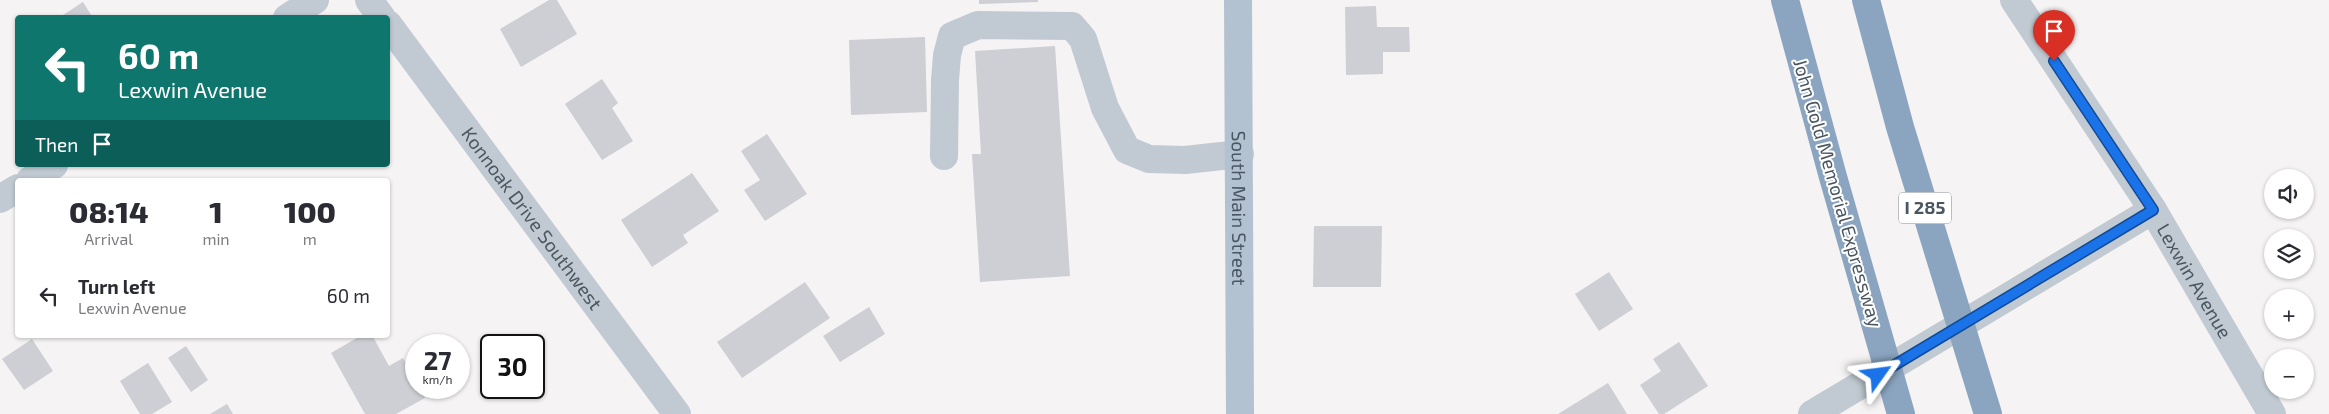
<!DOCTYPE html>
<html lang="en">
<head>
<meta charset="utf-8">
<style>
  body { margin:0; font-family:"Exo 2",sans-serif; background:#f2f2f3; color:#2b2b33; height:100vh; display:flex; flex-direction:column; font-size:19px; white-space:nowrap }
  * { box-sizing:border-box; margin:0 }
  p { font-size:16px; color:#7c7c81 }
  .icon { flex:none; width:28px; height:28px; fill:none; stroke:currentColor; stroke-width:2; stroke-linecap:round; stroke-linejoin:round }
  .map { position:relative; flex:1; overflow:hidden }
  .drawer { position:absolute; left:15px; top:178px; width:375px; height:160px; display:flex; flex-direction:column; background:#fff; border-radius:5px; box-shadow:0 1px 4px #0004 }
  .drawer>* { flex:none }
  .hud { position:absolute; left:15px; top:15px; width:375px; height:152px; border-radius:5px; box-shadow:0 1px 4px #0004; background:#0f766e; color:#fff; overflow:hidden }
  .controls { position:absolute; left:2264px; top:169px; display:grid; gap:10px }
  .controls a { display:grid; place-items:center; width:50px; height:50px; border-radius:50%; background:#fff; box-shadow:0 1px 4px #0004; font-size:25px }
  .speed { position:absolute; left:405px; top:334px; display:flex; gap:10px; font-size:25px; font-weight:700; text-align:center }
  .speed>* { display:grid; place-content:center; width:65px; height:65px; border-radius:50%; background:#fff; box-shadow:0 1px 4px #0004; line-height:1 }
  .speed small { font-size:12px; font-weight:400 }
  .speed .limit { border:2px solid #111; border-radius:8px; background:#fff; color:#111 }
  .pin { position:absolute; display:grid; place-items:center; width:42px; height:42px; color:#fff; margin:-51px -21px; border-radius:50% 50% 50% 0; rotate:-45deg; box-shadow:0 0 5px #0007 }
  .pin .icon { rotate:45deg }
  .me { position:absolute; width:55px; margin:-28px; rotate:59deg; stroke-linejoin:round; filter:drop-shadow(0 0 4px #0008) }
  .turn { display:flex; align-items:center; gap:18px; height:105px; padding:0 20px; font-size:22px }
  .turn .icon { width:65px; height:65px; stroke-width:2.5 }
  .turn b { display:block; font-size:35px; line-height:42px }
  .then { display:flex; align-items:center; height:48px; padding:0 20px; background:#0003; gap:10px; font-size:19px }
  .eta { display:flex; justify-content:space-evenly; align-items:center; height:85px; text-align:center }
  .eta b { font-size:30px; font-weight:800; line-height:35px }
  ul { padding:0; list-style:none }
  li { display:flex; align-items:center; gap:15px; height:65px; padding:0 20px }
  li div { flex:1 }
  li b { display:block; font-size:19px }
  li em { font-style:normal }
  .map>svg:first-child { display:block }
  .building { fill:#cdcfd5 }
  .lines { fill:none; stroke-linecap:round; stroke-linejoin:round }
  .minor { stroke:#c1cad2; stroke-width:28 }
  .major { stroke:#b3c2d1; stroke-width:28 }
  .highway { stroke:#8ba5c1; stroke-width:28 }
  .route-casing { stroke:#114b97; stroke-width:12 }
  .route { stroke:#1a73e8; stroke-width:9 }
  .labels { text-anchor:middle; stroke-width:4; stroke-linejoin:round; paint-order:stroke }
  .shield { fill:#fff; stroke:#808990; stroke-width:1 }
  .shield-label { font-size:18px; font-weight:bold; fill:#4a5661 }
  .street-label { font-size:19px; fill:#4a5661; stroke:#fff }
</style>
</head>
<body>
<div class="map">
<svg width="2329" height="414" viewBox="0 0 2329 414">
  <rect width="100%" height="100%" fill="#f5f3f3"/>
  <!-- building -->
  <g class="building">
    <polygon points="549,0 557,0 577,34 521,67 500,29"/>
    <polygon points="979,0 1038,0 1038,2 979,4"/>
    <polygon points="83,2 93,18 64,18 63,15"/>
    <polygon points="1376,6 1377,27 1409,27 1410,52 1383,52 1383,74 1346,75 1345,7"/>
    <polygon points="925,37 927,112 851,115 849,40"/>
    <polygon points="1055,46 1070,276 980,282 972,154 981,154 975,51"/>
    <polygon points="602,79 618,103 612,108 633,141 602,160 565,104"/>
    <polygon points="767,134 807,194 765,221 744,190 760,180 741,151"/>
    <polygon points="692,173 719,211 683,235 688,243 652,267 621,220"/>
    <polygon points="1314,226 1382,226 1381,287 1313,287"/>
    <polygon points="1609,272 1633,309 1599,331 1575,294"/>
    <polygon points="805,282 830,318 742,378 717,342"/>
    <polygon points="869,307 885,334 840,362 823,336"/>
    <polygon points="362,335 372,335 389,366 403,358 416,382 416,388 419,388 425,398 396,414 365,414 331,353"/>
    <polygon points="32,339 53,371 24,390 2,359"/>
    <polygon points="1679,342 1708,386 1664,414 1659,414 1640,385 1661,371 1653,359"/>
    <polygon points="186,346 208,380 191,392 168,358"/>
    <polygon points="148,363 172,402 152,414 140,414 120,381"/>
    <polygon points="1608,383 1627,414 1558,414"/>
    <polygon points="227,404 233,414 210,414"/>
  </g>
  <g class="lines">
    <!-- minor -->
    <g class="minor">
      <polyline points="369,0 382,18"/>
      <path id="s1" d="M2014,0L2153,210L2272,414"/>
      <polyline points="287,18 315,0"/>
      <path id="s2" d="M388,24L677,414"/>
      <polyline points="944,156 945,80 947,55 952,36 978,25 1072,26 1083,39 1105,108 1127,150 1149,159 1185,160 1240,154"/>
      <polyline points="30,180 54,165"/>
      <polyline points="0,199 18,188"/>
      <polyline points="1812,414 2153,210"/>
    </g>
    <!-- major -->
    <path class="major" id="s3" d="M1238,0L1240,414"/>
    <!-- highway -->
    <g class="highway">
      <polyline points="1785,0 1833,177 1901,414"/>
      <polyline points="1866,0 1900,127 1988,414"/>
    </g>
  </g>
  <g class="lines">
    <!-- route casing -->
    <g class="route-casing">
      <polyline id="route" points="1878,375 2153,210 2054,61"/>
    </g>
    <!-- route -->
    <use href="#route" class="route"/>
  </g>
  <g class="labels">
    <!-- shield labels -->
    <rect class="shield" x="1899" y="192.5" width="52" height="31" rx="4"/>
    <g class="shield-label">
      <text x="1925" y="214">I 285</text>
    </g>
    <!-- street labels -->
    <g class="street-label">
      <text transform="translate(1838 193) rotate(74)" y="7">John Gold Memorial Expressway</text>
      <text dy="7" stroke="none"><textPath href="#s3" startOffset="208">South Main Street</textPath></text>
      <text dy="7" stroke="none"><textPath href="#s2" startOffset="242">Konnoak Drive Southwest</textPath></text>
      <text dy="7" stroke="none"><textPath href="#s1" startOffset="334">Lexwin Avenue</textPath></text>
    </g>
  </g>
</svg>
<div class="controls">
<a><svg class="icon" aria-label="sound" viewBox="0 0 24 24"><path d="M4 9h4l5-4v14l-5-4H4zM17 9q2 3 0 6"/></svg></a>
<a><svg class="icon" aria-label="layers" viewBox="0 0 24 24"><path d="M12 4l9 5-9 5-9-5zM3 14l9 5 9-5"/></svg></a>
<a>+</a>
<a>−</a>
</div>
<div class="speed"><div>27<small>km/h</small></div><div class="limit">30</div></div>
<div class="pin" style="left:2054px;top:61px;background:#d93025"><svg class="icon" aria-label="arrive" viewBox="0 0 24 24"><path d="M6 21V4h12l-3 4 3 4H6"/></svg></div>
<svg class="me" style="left:1878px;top:375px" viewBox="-20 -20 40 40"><path d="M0-17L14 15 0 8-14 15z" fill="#1a73e8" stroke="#fff" stroke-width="4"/></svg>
<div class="hud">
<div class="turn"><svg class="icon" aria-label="left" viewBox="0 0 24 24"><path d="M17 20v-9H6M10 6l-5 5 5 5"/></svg><div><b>60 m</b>Lexwin Avenue</div></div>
<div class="then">Then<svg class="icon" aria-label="arrive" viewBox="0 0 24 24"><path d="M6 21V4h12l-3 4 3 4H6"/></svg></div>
</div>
<section class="drawer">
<div class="eta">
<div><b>08:14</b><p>Arrival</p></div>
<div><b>1</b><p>min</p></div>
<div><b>100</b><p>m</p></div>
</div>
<ul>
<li><svg class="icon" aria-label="left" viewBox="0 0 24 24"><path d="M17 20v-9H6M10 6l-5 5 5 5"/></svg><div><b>Turn left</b><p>Lexwin Avenue</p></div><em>60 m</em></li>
</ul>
</section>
</div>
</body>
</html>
